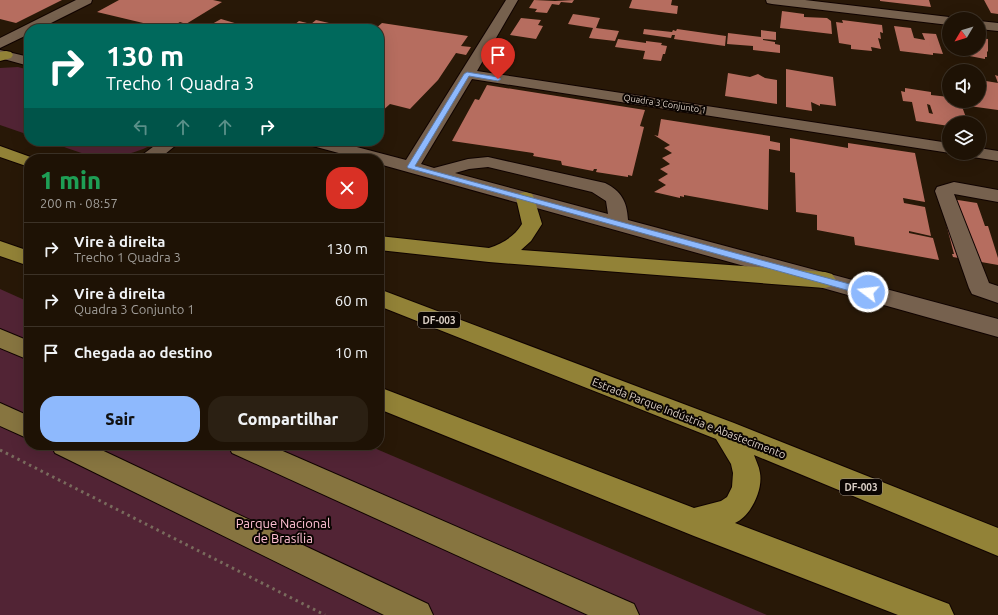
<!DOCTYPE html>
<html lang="pt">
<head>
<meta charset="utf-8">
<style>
  body { margin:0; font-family:Ubuntu,sans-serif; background:#2b2013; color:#f1f3f6; height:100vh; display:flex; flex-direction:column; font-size:15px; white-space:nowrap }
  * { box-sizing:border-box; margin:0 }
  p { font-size:13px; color:#a19e9a }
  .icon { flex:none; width:22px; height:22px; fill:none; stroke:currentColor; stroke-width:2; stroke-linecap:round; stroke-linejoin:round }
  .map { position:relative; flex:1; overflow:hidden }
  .panel { position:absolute; left:24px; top:154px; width:360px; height:296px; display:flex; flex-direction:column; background:#1e1205; border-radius:16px; box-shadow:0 4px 16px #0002,0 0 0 1px #3c3227 }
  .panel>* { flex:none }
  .guide { position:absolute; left:24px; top:24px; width:360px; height:122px; border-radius:16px; box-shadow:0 4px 16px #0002,0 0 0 1px #3c3227; background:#00695c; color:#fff; overflow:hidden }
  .needle { width:26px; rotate:232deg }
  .controls { position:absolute; left:942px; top:12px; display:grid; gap:8px }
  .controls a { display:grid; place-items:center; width:44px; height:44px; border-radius:50%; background:#1e1205; box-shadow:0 4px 16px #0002,0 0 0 1px #3c3227; font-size:20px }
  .pin { position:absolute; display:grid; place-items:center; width:34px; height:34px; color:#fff; margin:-41px -17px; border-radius:50% 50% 50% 0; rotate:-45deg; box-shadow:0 0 4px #0007 }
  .pin .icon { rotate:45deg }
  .me { position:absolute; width:44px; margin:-22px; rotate:285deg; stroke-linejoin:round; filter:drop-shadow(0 0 3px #0008) }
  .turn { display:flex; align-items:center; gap:14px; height:84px; padding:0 16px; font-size:18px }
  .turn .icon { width:52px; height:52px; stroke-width:2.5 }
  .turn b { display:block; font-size:28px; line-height:34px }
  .lanes { display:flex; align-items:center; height:38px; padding:0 16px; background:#0003; justify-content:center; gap:20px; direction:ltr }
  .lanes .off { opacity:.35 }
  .round { display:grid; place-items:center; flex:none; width:42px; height:42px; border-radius:16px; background:#2b2013 }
  .overview { display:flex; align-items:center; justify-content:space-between; height:68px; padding:0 16px }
  h1 { font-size:24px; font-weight:800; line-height:30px; color:#1e9e55 }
  .action { display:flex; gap:8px; margin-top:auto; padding:8px 16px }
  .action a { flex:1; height:46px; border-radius:16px; background:#8eb9fd; color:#111; font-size:16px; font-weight:800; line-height:46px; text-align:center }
  .action a+a { background:#2b2013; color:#f1f3f6 }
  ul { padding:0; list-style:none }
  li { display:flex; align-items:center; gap:12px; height:52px; padding:0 16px; border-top:1px solid #3c3227 }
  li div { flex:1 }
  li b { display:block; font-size:15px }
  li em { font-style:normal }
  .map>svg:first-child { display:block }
  .green { fill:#522435 }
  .building { fill:#b66d5f; fill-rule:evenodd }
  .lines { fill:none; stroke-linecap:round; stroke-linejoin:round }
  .minor-casing { stroke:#100300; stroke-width:2 }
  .major-casing { stroke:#100300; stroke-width:2 }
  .highway-casing { stroke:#100300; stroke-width:2 }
  .path { stroke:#796b5d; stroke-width:3; stroke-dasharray:2.5 4; stroke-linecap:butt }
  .minor { fill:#76614e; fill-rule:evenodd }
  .major { fill:#877540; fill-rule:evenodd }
  .highway { fill:#928237; fill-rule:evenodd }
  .route { fill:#8eb9fd; stroke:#5c78a4 }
  .labels { text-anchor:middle; stroke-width:4; stroke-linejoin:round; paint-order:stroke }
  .far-street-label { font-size:9px; fill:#dbcfc5; stroke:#0b0502 }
  .shield { fill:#0b0502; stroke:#9d928a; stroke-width:1 }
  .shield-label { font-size:10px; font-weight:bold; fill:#dbcfc5 }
  .street-label { font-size:11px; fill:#dbcfc5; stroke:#0b0502 }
  .near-park-label { font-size:13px; fill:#ffc0d3; stroke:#0b0502 }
</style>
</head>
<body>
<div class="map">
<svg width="998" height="615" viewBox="0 0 998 615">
  <rect width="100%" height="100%" fill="#281807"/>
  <!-- green -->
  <g class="green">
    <polygon points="18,67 29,70 29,135 0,125 0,68"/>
    <path d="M48,141H157C145,152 109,160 92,156C77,152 62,146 48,141Z"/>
    <polygon points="0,289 29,302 29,445 367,445 767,615 0,615"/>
  </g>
  <!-- building -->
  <g class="building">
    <polygon points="0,0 62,0 16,23 0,19"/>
    <polygon points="119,0 213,0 222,2 186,24 180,22 173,26 167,23 160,27 97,12"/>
    <polygon points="534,0 555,1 574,0 572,3 561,2 559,5 552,4 547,13 535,12 537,9 529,8"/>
    <polygon points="632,0 672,0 671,5 678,6 677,14 629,8"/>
    <polygon points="880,0 929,0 931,7 880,1"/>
    <polygon points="984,0 998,0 998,14 991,13"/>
    <polygon points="782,11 804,14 804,17 827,18 831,21 832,34 780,28"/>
    <polygon points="573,14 600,18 596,28 619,31 615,41 589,38 593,28 568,24"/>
    <polygon points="521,18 541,20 538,25 543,26 536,39 510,35"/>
    <polygon points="221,19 238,24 230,29 203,29"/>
    <polygon points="316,20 329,23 333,28 289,29 299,21 311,24"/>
    <polygon points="842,20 882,25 883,33 880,32 881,39 878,38 881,49 871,47 872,51 851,49 851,45 839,43 836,22 843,23"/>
    <polygon points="382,23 468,36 461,46 471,47 466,55 456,53 438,80 410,109 390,104 381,112 379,111 379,29 375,29"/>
    <polygon points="894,26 911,28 914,38 925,40 922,33 936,34 943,54 933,53 933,55 900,51"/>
    <polygon points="644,29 672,32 673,30 676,31 677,29 726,36 725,46 674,39 675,35 672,35 671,38 643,34"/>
    <polygon points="761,30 776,32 776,40 763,39 763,40 775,42 775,44 780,45 780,53 753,50 753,46 727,44 728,33 761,37"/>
    <polygon points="979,38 988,39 988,52 987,51 987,57 985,57 985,59 954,53 954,50 950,50 979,49"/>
    <polygon points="618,39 646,43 646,41 662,43 661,45 667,46 665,54 663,54 661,61 643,59 645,51 615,47"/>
    <polygon points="786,69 833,77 836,106 820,104 820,106 811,102 812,111 786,107"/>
    <polygon points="728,73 750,77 758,74 765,78 777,80 777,104 725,96"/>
    <polygon points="995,75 998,76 998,110 969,106 968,101 979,101 979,86 982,87 980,80 998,83"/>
    <polygon points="487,85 645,110 640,126 644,127 632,176 628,175 628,177 596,172 597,169 594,169 593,171 562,165 561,161 533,156 534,154 533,153 452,141 475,99 479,100"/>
    <path d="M905,88L931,92V95L949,97V101H960L968,123H949V126L916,121L912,102L903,101L901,91L905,92ZM927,104L930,105L933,114L929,113Z"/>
    <polygon points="661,119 770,136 770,141 780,143 780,151 769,149 768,210 684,195 684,197 680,196 680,198 654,192 666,185 658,180 668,174 660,169 670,164 662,158 672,153 664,148 670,145 654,135 658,136"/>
    <polygon points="790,138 848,148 848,143 915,153 925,202 903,198 904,203 925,207 931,236 909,231 909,233 933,238 939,260 855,245 854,237 817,230 817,215 796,212 795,173 790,172"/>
    <polygon points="939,197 977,203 985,226 988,226 998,258 998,265 953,257 952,254 954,254"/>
  </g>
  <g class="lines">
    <!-- minor casing -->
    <g class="minor-casing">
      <g id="minor">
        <polygon points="76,0 92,0 91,3 39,29 29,29 29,34 0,48 0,38"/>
        <path d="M506,0H518L477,71L949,143L950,153L472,79L421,164L434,168L468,159L488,157L605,183C621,191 627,201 628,220L998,319V337L379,164V159H361L309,145L306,141H334L406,160ZM488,167L592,192L606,201L608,214L455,173L469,169Z"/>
        <polygon points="766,0 805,0 949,17 954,19 949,19 949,25 772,4 767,3"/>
        <polygon points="979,21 998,23 998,31 979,29"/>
        <polygon points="0,50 29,57 29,66 0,58"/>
        <polygon points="161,141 181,141 159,159 139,159 142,155"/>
        <polygon points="979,148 998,151 998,161 973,157 970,153 979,153"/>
        <polygon points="954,182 998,190 998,202 954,194 989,283 998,286 998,303 972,294 969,288 935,191 937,187"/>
      </g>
    </g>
    <!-- major casing -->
    <g class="major-casing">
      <g id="major">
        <polygon points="0,329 29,341 29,360 0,348"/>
        <polygon points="0,403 29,416 29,439 0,426"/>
        <polygon points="51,445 91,445 428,604 433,615 384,615 55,453"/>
        <polygon points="228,445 269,445 634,604 639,615 588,615 232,453"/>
      </g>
    </g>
    <!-- highway casing -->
    <g class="highway-casing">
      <g id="highway">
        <polygon points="6,51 11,52 13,55 11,58 0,61 0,52"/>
        <polygon points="0,146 36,159 29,159 29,167 0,157"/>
        <path d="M525,192L532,194L534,198L542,224L531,241L521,250L825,272L832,274L836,280L832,286L825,288L489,262L379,250V236L489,248C503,243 514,237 522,224L516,198L518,194Z"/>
        <polygon points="0,241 29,251 29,266 0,256"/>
        <path d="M379,289L734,423L998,528V556L754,455C756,461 759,466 760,473C763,490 751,516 735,523L949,604L954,615H898L694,536L379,409V387L694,508L721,501L727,497L732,487L733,473L731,464L716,439L379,306Z"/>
      </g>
    </g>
    <!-- path -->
    <polyline class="path" points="0,450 325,615"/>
    <!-- minor -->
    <use href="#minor" class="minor"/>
    <!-- major -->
    <use href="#major" class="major"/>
    <!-- highway -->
    <use href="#highway" class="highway"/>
  </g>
  <!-- route -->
  <polygon class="route" points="467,72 498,77 501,79 498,81 469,76 415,166 868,289 873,292 868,296 408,168 407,167 464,74"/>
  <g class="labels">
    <!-- far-street labels -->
    <g class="far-street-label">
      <text transform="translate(665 104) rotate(9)" y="3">Quadra 3 Conjunto 1</text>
    </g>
    <!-- shield labels -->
    <g class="shield">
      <rect x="418" y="312" width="42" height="16" rx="3"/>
      <rect x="840" y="479" width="42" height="16" rx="3"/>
    </g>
    <g class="shield-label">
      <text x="439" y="324">DF-003</text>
      <text x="861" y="491">DF-003</text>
    </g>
    <!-- street labels -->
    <g class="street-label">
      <text transform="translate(689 418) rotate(21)" y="4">Estrada Parque Indústria e Abastecimento</text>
    </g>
    <!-- near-park labels -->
    <g class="near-park-label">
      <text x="283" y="528">Parque Nacional<tspan x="283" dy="15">de Brasília</tspan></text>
    </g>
  </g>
</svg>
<div class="controls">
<a><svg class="needle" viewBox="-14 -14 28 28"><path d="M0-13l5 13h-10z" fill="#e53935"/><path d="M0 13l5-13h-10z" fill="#a19e9a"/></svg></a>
<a><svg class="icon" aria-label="sound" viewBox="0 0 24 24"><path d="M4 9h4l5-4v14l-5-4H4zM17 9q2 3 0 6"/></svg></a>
<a><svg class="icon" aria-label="layers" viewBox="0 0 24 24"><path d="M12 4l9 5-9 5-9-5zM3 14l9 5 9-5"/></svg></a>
</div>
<div class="pin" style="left:498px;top:79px;background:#d93025"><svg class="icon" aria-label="arrive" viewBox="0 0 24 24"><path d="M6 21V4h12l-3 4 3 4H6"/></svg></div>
<svg class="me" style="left:868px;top:292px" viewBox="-20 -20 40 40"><circle r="17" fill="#8eb9fd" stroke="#fff" stroke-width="3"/><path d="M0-11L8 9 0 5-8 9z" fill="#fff"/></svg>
<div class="guide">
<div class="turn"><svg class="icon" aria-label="right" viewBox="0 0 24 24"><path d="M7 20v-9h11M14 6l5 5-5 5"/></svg><div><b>130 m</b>Trecho 1 Quadra 3</div></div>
<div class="lanes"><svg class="icon off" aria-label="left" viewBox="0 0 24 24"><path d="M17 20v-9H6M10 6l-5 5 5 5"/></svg><svg class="icon off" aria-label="ahead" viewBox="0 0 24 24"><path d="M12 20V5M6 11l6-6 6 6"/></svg><svg class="icon off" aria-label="ahead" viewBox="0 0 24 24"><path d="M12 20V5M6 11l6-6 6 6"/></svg><svg class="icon" aria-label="right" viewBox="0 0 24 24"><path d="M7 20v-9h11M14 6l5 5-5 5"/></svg></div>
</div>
<section class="panel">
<div class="overview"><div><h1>1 min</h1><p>200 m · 08:57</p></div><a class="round" style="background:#d93025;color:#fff"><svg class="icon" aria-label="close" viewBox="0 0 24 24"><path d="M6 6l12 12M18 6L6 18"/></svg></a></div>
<ul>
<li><svg class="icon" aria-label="right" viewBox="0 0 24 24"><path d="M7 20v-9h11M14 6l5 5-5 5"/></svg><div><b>Vire à direita</b><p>Trecho 1 Quadra 3</p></div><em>130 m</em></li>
<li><svg class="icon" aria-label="right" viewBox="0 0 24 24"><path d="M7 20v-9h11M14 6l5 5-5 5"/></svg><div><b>Vire à direita</b><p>Quadra 3 Conjunto 1</p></div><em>60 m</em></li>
<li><svg class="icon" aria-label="arrive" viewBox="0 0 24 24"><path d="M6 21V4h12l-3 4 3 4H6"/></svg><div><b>Chegada ao destino</b></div><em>10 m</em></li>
</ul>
<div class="action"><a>Sair</a><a>Compartilhar</a></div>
</section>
</div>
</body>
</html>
